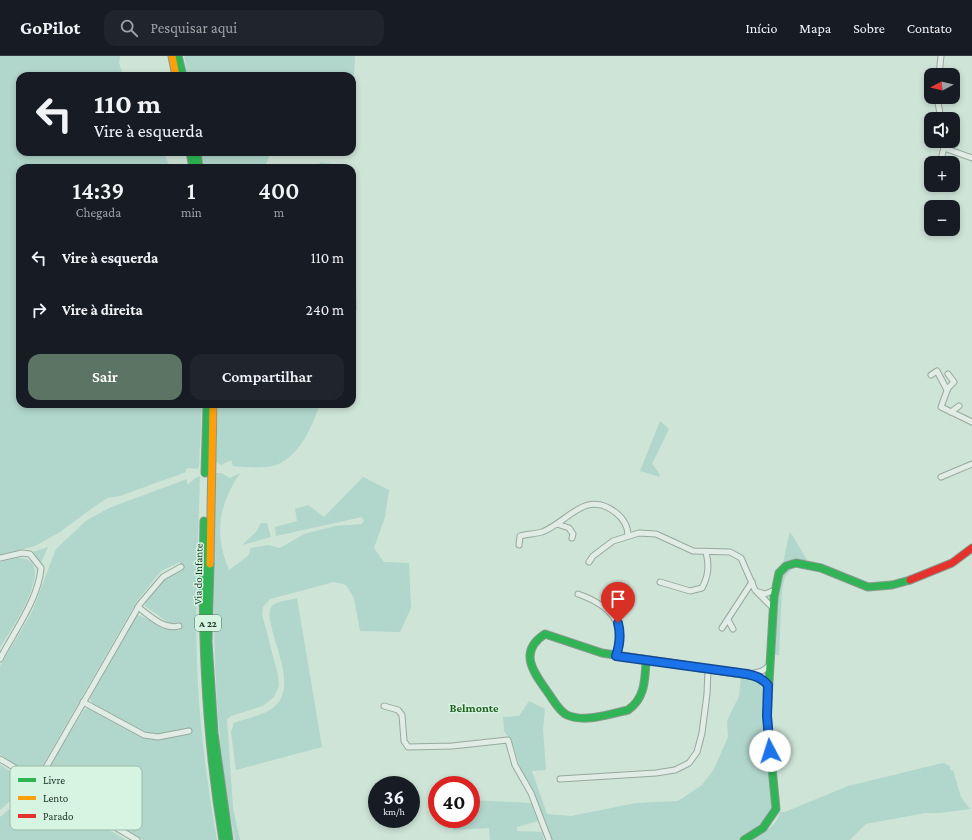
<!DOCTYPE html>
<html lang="pt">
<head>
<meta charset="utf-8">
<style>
  body { margin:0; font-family:"Crimson Pro",serif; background:#20242c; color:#f1f3f6; height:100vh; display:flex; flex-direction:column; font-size:15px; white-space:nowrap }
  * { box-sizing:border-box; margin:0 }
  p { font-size:13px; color:#9ea1a6 }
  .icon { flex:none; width:22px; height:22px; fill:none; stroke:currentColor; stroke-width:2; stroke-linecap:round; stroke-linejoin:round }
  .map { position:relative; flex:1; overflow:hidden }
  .panel { position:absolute; left:16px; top:108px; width:340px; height:244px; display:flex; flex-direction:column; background:#171b24; border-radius:12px; box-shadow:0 2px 6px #0003 }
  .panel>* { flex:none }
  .banner { position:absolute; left:16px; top:16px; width:340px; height:84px; border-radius:12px; box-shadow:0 2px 6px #0003; background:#171b24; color:#f1f3f6; overflow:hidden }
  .needle { width:26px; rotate:263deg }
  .controls { position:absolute; left:924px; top:12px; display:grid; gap:8px }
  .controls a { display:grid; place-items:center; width:36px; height:36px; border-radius:8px; background:#171b24; box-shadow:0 2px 6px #0003; font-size:20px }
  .speed { position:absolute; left:368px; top:720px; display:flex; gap:8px; font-size:20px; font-weight:700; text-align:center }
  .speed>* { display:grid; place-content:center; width:52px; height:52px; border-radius:50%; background:#171b24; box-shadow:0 2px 6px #0003; line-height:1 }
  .speed small { font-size:10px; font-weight:400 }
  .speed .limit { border:6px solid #d22; background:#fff; color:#111 }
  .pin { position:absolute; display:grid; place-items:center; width:34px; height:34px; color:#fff; margin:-41px -17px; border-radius:50% 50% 50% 0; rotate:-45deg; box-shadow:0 0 4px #0007 }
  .pin .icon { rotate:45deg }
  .me { position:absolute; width:44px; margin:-22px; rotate:355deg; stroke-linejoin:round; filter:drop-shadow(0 0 3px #0008) }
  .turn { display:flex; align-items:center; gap:14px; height:84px; padding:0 12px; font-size:18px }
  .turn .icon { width:52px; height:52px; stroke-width:2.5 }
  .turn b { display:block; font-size:28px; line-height:34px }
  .eta { display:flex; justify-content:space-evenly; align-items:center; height:68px; text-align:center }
  .eta b { font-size:24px; font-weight:600; line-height:28px }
  .cta { display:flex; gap:8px; margin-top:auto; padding:8px 12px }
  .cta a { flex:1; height:46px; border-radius:12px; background:#5c7463; color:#fff; font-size:16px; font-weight:600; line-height:46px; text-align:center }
  .cta a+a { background:#20242c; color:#f1f3f6 }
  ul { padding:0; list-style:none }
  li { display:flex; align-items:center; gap:12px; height:52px; padding:0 12px }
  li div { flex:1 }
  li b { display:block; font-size:15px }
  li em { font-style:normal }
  header { display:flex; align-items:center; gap:24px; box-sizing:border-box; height:56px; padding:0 20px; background:#171b24; border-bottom:1px solid #363941 }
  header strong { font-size:19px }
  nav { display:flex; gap:22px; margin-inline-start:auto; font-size:14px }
  .search { width:280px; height:36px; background:#20242c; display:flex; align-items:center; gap:10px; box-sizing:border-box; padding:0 14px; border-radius:12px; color:#9ea1a6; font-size:15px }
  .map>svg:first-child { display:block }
  .green { fill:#b1d6cb }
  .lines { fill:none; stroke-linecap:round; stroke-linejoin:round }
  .street-casing { stroke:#97a99d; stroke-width:7 }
  .fast-casing { stroke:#86998d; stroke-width:9 }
  .slow-casing { stroke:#86998d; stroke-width:9 }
  .jam-casing { stroke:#86998d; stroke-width:9 }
  .street { stroke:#e0ece5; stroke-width:5 }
  .fast { stroke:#30b455; stroke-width:7 }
  .slow { stroke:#ff9f0a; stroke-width:7 }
  .jam { stroke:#e5322d; stroke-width:7 }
  .route-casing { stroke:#114b97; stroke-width:10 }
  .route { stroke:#1a73e8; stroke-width:7 }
  .labels { text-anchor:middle; stroke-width:3; stroke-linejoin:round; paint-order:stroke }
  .shield { fill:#d5f4e2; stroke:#56705d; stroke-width:1 }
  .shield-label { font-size:10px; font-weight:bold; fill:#1f3724 }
  .street-label { font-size:11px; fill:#1f3724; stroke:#d5f4e2 }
  .neighbourhood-label { font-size:12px; font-weight:bold; fill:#256221; stroke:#d5f4e2 }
  .key { fill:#d5f4e2; stroke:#9ebba9; stroke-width:1 }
  .key-label { font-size:11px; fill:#1f3724 }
</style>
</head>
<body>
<header>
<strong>GoPilot</strong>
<div class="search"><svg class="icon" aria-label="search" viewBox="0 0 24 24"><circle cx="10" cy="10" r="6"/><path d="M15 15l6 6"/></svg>Pesquisar aqui</div>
<nav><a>Início</a><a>Mapa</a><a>Sobre</a><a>Contato</a></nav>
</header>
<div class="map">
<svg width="972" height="784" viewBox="0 0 972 784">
  <rect width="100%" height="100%" fill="#cee4d7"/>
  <!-- green -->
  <g class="green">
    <polygon points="0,0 120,0 119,7 123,19 125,20 20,20 20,96 164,96 170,112 20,112 20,348 202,348 199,410 197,413 189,412 186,413 186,416 120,440 107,442 88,455 60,476 35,490 0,499"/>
    <polygon points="184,0 355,0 353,34 352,20 188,20"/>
    <polygon points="201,96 271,96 266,108 267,112 204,112"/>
    <polygon points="321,106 332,108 331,112 314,112"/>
    <polygon points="356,233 357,253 352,266 352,237"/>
    <path d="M218,348H320C312,370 301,399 276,409C264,413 246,411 233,410L231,404L221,409L216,406Z"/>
    <polygon points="660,365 669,373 652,408 659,417 660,421 640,415"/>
    <path d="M216,417H221L230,422L240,417C218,451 214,477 229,514L248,500L251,492L268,489L280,492L304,478L335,470L362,468L364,464L362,461L276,480L275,471L297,465L295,453L308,449L324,461L363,421L389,434L385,461L374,492L384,506L409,507L411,552L400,576L360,575L354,542L346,529L334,526L270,543L263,551L262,558L278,619L279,630L274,641L263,650L231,660L227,663L233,752L240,784H235C218,703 214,621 214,539C214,499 214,458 216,417Z"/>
    <path d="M200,420C198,490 194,561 198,630C201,682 208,733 217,784H143L49,729L47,718L54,703L84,654L88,652L126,673L129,668L92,647L90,642L137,559L179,575L180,567H169L145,550C150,533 167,521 182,513L180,506L161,515L137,545L41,712C21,719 16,709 0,698V610L32,556L56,493L87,464L109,452L187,423V429L197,421Z"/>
    <polygon points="261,467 267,467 271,481 242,489 256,476"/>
    <polygon points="791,477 807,504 791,504 783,508 789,478"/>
    <polygon points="48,491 41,507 33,496"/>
    <path d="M16,502C63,500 9,576 0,592V506Z"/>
    <polygon points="794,510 785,521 782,533 779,599 773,599 777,526 785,513"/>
    <path d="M297,542L322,691L236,714L231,676L234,667C246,662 263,660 274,651C304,627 257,563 273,549C278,545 290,544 297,542Z"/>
    <polygon points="741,621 760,626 763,630 764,680 773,750 770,763 758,774 738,784 551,784 534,738 521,714 512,686 504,675 503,661 519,660 529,645 545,653 543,673 546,714 532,715 547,758 571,760 636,747 678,745 702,729 714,713 728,681 727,665 739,640"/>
    <path d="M943,707L950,710V714H953L961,741L970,753L939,757H925L866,768L850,784H751C762,777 778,770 780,756H785L848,730Z"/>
    <polygon points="0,709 25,724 26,730 0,754"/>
    <path d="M43,737L86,760L126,784H0V761C13,750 26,739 43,737Z"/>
    <polygon points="473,744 531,747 538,765 517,771 517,775 542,776 544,784 490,784 489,772 453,774 452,767 457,763 471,763 471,747"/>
  </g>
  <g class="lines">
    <!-- street casing -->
    <g class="street-casing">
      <g id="street">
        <polyline points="939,19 941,0"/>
        <polyline points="937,41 941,63"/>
        <polyline points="944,92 946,85"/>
        <polyline points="941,103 944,92 972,102"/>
        <polyline points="948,318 954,326 948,332 941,351 972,366"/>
        <polyline points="931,319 937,315 947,334"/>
        <polyline points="951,356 959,350"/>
        <polyline points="941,421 972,408"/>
        <polyline points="557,468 569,472 573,478 572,482"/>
        <path d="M519,489L520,480C527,478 535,478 542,476C567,467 585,433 615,456C623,462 628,470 628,480"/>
        <path d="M0,502L22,497L30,498L41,512C39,542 14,576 0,603"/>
        <polyline points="589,506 593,500 613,485 639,477 656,478 693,495 730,496 741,502 755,534 773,552"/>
        <path d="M660,526L690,535L702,532C709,519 709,509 706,496"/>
        <polyline points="758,536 765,538 775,534"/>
        <path d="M578,538C609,549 627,566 617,600"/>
        <path d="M138,551C150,560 164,574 179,570"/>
        <polyline points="728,564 733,573"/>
        <polyline points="722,572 752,526"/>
        <polyline points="751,618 762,615 770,609"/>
        <polyline points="83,646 144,679 158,681 189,675"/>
        <polyline points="384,650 398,654 402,659 404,685 408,691 452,690 508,684 515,709 531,737 549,784"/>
        <polyline points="0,703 137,784"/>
        <polyline points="560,723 656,717 675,714 689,707 697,696 702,677 707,638 708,613"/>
        <polyline points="37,727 140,548 163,521 181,511"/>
      </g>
    </g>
    <!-- fast casing -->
    <g class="fast-casing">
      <g id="fast">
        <polyline points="178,0 183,20"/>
        <polyline points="190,96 193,112"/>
        <polyline points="197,96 199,112"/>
        <polyline points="205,417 207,348"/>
        <path d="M204,465C201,572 205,678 223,784"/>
        <polyline points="210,508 208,586 214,677 229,784"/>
        <path d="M646,605C645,624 645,642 628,654C610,658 585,667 567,659C559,655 554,645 549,638C534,617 517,596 545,578L602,597L756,620L768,629"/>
        <polyline points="744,784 763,772 776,753 767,660 774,541 779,517 786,510 796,507 821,512 868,531 892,529 910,524"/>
      </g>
    </g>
    <!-- slow casing -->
    <g class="slow-casing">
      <g id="slow">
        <polyline points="172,0 176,20"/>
        <polyline points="210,508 213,348"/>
      </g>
    </g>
    <!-- jam casing -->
    <g class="jam-casing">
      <polyline id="jam" points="910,524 952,507 972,492"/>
    </g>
    <!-- street -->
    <use href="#street" class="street"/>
    <!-- fast -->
    <use href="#fast" class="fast"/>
    <!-- slow -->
    <use href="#slow" class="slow"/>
    <!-- jam -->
    <use href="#jam" class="jam"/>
  </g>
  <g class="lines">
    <!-- route casing -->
    <g class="route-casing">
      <path id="route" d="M618,567C621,578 620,588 616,600L747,618C756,620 762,622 768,629L767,660L770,695"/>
    </g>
    <!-- route -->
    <use href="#route" class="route"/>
  </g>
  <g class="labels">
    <!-- shield labels -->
    <rect class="shield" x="195" y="559" width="26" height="16" rx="3"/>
    <g class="shield-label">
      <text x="208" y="571">A 22</text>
    </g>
    <!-- street labels -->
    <g class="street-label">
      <text transform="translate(198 518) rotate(-89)" y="4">Via do Infante</text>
    </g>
    <!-- neighbourhood labels -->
    <g class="neighbourhood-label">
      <text x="474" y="656">Belmonte</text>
    </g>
  </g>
  <!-- legend -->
  <rect x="10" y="710" width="132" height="64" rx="6" class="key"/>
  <rect x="18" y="722" width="18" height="4" fill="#30b455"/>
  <rect x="18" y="740" width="18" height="4" fill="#ff9f0a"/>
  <rect x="18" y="758" width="18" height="4" fill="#e5322d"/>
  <g class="key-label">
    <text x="43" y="728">Livre</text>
    <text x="43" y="746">Lento</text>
    <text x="43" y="764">Parado</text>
  </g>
</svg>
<div class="controls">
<a><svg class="needle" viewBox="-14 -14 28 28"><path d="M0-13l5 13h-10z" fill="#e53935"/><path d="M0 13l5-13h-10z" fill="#9ea1a6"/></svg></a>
<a><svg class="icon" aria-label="sound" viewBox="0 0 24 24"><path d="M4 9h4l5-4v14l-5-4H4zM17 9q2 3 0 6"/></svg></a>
<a>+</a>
<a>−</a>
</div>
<div class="speed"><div>36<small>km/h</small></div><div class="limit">40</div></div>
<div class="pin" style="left:618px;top:567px;background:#d93025"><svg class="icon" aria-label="arrive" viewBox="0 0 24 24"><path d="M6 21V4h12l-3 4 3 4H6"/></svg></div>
<svg class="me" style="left:770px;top:695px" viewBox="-20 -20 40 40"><circle r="19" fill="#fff"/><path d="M0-13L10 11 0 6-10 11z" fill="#1a73e8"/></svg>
<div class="banner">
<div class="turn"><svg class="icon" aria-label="left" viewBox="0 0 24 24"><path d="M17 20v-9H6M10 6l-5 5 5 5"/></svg><div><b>110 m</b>Vire à esquerda</div></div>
</div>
<section class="panel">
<div class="eta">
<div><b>14:39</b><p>Chegada</p></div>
<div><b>1</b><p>min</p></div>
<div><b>400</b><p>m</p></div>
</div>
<ul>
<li><svg class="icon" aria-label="left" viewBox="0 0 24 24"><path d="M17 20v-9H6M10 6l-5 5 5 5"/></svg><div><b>Vire à esquerda</b></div><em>110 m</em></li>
<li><svg class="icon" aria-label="right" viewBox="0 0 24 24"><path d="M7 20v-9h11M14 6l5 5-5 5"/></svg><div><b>Vire à direita</b></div><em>240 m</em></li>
</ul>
<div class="cta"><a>Sair</a><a>Compartilhar</a></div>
</section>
</div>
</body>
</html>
